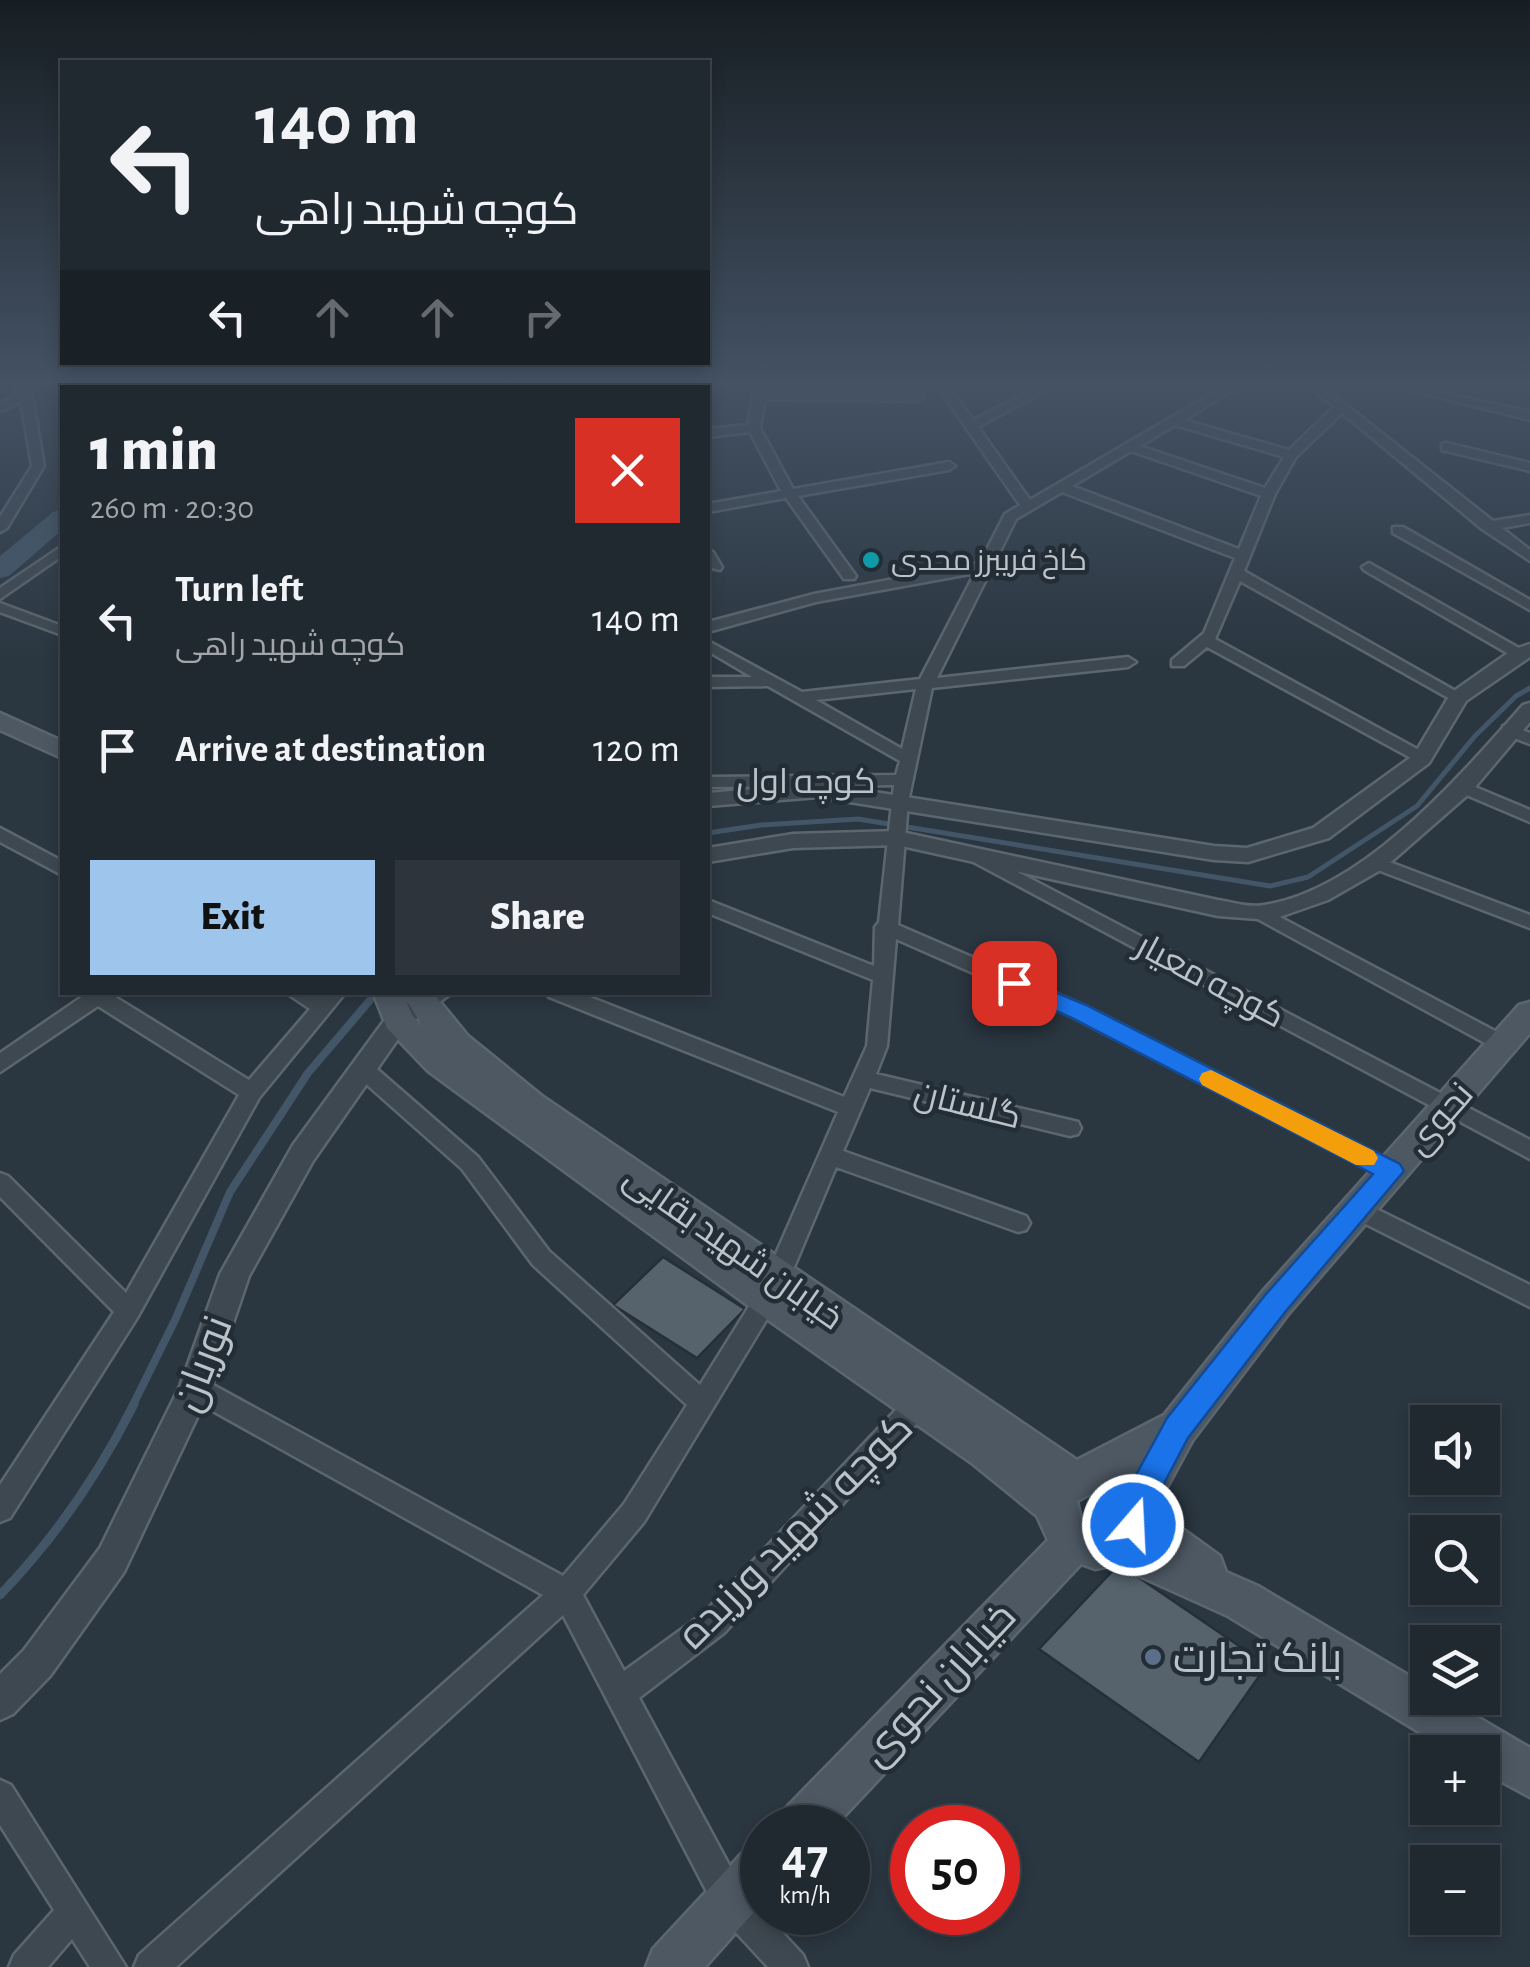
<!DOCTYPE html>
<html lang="en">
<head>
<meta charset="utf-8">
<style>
  body { margin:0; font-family:"Alegreya Sans",Cairo,sans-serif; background:#2d343c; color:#f1f3f6; height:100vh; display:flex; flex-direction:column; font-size:38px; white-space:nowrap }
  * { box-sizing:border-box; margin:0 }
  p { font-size:32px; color:#a2a6ab }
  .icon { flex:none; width:55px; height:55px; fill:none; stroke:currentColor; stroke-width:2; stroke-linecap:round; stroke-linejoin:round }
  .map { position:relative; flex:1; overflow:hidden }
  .details { position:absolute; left:60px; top:385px; width:650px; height:610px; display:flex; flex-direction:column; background:#202830; border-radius:0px; box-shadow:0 5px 15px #0003,0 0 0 2px #3d444c }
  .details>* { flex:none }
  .top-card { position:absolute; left:60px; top:60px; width:650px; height:305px; border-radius:0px; box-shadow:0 5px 15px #0003,0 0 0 2px #3d444c; background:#202830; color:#f1f3f6; overflow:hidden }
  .fabs { position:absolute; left:1410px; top:1405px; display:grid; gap:20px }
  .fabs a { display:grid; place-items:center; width:90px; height:90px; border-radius:0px; background:#202830; box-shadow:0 5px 15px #0003,0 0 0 2px #3d444c; font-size:50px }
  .speed { position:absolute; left:740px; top:1805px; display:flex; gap:20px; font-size:50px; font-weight:700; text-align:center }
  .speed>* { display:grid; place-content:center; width:130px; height:130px; border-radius:50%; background:#202830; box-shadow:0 5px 15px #0003,0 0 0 2px #3d444c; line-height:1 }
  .speed small { font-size:25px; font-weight:400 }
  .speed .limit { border:15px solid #d22; background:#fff; color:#111 }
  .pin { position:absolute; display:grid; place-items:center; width:85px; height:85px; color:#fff; margin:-42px; border-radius:20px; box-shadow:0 5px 15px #0006 }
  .me { position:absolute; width:110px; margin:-55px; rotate:19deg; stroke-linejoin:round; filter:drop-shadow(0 0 8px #0008) }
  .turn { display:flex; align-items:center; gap:35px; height:210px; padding:0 30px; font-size:45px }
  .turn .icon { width:130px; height:130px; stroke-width:2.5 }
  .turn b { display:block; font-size:70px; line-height:85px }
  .lanes { display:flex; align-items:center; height:95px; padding:0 30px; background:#0003; justify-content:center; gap:50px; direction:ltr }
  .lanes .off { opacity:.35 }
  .round { display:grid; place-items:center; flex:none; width:105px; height:105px; border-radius:0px; background:#2d343c }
  .headline { display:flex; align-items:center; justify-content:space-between; height:170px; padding:0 30px }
  h1 { font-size:60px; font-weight:800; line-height:75px }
  .primary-button { display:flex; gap:20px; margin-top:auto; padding:20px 30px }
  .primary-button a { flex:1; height:115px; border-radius:0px; background:#9ec6ed; color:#111; font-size:40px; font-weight:800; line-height:115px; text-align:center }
  .primary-button a+a { background:#2d343c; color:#f1f3f6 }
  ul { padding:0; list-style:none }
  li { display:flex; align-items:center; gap:30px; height:130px; padding:0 30px }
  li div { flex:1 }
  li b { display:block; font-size:38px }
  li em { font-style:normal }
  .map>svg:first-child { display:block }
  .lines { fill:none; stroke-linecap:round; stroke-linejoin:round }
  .stream-far2 { stroke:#425667; stroke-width:5 }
  .stream-far1 { stroke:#425667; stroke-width:8 }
  .stream { stroke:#425667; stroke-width:9 }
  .river { fill:#425667; fill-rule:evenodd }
  .building { fill:#56636d; stroke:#252f38; stroke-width:2.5 }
  .minor-casing { stroke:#5c666e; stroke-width:5 }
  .tertiary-casing { stroke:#5c666e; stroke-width:5 }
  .secondary-casing { stroke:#5c666e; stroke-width:5 }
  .minor { fill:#3e4850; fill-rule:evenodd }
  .tertiary { fill:#3e4850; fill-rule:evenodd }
  .secondary { fill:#4d5863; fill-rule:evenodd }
  .route { fill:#1a73e8; stroke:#114b97; stroke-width:2.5 }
  .slow { fill:#f59e0b }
  .culture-dot { fill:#0f9aa8; stroke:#232d36; stroke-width:4 }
  .service-dot { fill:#5c6f8a; stroke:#232d36; stroke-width:4 }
  .labels { text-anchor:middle; stroke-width:9; stroke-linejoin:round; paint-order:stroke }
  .far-poi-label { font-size:30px; fill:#bbc3ca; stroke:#232d36; text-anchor:start }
  .street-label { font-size:35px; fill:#bbc3ca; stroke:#232d36 }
  .near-street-label { font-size:42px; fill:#bbc3ca; stroke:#232d36 }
  .near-poi-label { font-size:42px; fill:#bbc3ca; stroke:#232d36; text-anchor:start }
</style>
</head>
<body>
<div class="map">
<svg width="1530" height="1967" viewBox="0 0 1530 1967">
  <rect width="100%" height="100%" fill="#2a3640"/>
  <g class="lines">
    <!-- stream-far2 -->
    <polyline class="stream-far2" points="708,833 761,825 858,819 1270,886 1308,877 1417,806 1475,736 1516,696 1530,688"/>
    <!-- stream-far1 -->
    <polyline class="stream-far1" points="132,1407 176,1318 230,1192 308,1073 377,992"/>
    <!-- stream -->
    <path class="stream" d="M0,1595C54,1539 99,1474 134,1404"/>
    <!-- river -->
    <g class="river">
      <polygon points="57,386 79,386 80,388 62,388 62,393"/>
      <polygon points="62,509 62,530 9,576 0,578 0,556 53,512"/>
    </g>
  </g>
  <!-- building -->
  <g class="building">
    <polygon points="663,1257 745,1309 697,1358 613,1305"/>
    <polygon points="1119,1564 1267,1665 1199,1762 1039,1649"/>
  </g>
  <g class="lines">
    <!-- minor casing -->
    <g class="minor-casing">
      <g id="minor">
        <polygon points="13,386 25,386 32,396 44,466 7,528 0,532 0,517 32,466 21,402 0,411 0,403 19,395"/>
        <polygon points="117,386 141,386 115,388"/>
        <polygon points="681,386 707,386 679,388"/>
        <polygon points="755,386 767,386 766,392 918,393 924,397 918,401 765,399 760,428 793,489 949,462 955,466 949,470 798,496 856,576 854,579 844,579 786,498 708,512 708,504 781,491 750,432 708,437 708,429 748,425"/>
        <path d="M937,386H949L973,420L1040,386H1054L978,427L1030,500L1225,386H1239L1184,420L1289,450L1334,407L1309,386H1322L1493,521L1530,515V523L1502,528L1530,550V561L1482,529L1342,413L1296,457L1275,494L1244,571L1466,697L1464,700H1452L1240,581L1215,639L1428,755V763L1422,764L1207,647L1184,666H1172V660L1204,633L1235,558L1062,492L1016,519L937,678L1128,657L1136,662L1128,667L932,688L908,802L898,925L1085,1006L1399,1165L1402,1171L1399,1177L1391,1180L1383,1177L1071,1016L896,939L887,1046L876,1074L1070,1120L1078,1122L1081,1128L1078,1134L1070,1136L870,1088L843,1151L1026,1216L1030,1223L1026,1230L1018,1232L836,1167L789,1279L786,1286L777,1289L768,1286L765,1279L838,1112L549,997L546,992H577L844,1097L867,1046L873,980L708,913V900L874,966L875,927L879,922L894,785L708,787V777L896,775L900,761L768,686L708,687V677H752L708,651V641L802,692L920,679L975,573L816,602L708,632V622L814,594L980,563L1005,514L1020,505ZM1175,425L1284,457L1265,488L1140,446ZM1131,451L1261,496L1239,549L1072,486ZM916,689L902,749L816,700Z"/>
        <polygon points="1394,386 1413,386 1530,412 1530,420"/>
        <polygon points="1446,443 1530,463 1530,471 1442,450 1442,444"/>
        <polygon points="1393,527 1403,527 1530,600 1530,610 1393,533"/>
        <polygon points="62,546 62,556 0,599 0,588"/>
        <polygon points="708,551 713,552 722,567 720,570 708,567"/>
        <polygon points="1369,563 1524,651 1527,654 1524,657 1514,657 1364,570 1362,567"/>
        <polygon points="0,603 62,626 62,635 0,612"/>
        <polygon points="1509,725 1530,733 1530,744 1503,734 1503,726"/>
        <polygon points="1463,782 1530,810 1530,822 1457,791 1454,787"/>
        <polygon points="0,828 62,861 62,875 0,842"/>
        <polygon points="974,849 1530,1140 1530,1159 968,859 965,855"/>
        <polygon points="1376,857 1530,915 1530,928 1370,867 1367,863 1370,859"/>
        <polygon points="1263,908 1510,1039 1513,1044 1510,1049 1496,1049 1256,918 1253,914 1256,910"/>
        <polygon points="89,992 114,992 112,995 249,1080 310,1009 285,992 313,992 321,997 324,992 346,992 259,1098 137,1318 10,1518 0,1522 0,1485 114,1312 0,1197 0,1173 8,1176 126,1293 239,1095 98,1006 0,1072 0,1053"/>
        <polygon points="363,1061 370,1063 478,1157 549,1251 700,1385 758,1292 767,1289 776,1292 779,1299 644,1522 583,1595 624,1671 704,1613 910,1395 919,1391 928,1395 932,1403 928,1411 724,1633 639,1698 742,1889 803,1955 808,1967 768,1967 718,1913 563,1615 176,1967 134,1967 139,1955 543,1595 186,1396 182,1388 186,1380 195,1377 204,1380 563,1576 624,1504 687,1405 533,1265 462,1169 356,1075 352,1069 356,1063"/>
        <polygon points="1358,1200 1530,1285 1530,1307 1350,1216 1346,1209 1350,1202"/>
        <polygon points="0,1780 11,1785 126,1967 90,1967 72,1939 48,1967 9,1967 14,1955 54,1910 0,1825"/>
      </g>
    </g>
    <!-- tertiary casing -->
    <g class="tertiary-casing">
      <g id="tertiary">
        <polygon points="1530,644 1530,657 1466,701 1429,763 1329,838 1248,862 1214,860 818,797 708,806 708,793 818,783 1214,846 1247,848 1313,828 1414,755 1451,693 1512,650"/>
        <path d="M1530,703V722L1471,792L1384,868L1328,900L1271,920L1218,916L897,845L793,848L708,862V848L793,834L897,831L1218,900C1232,902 1250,908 1264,905C1363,890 1460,776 1523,705Z"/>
        <polygon points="422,992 453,992 407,1026 313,1161 249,1276 211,1388 124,1572 50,1676 13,1714 0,1720 0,1674 24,1650 100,1548 180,1386 220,1274 293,1145 389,1014"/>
      </g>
    </g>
    <!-- secondary casing -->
    <g class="secondary-casing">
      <g id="secondary">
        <polygon points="463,386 479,386 480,388 462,388"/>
        <polygon points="484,386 501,386 503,388 485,388"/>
        <polygon points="0,713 62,741 62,758 0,730"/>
        <path d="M373,992H432L468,1036L542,1096L1077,1460L1164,1415L1263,1291L1519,1005L1530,1002V1033L1289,1313L1192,1441L1155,1509L1220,1556L1226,1572L1258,1586L1428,1687V1698H1445L1530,1748V1797L1482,1771V1752H1452L1228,1616L1115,1565L1095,1569L1081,1564L833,1828H776L783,1811L1048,1540L1037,1516L973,1464L754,1310L428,1071L387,1028ZM405,998L423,1027L412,1015ZM1090,1494L1110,1510L1112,1524L1095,1528L1081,1519L1077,1501Z"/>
        <polygon points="762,1843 762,1903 705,1967 646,1967 653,1949 745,1850"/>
      </g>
    </g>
    <!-- minor -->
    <use href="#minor" class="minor"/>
    <!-- tertiary -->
    <use href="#tertiary" class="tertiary"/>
    <!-- secondary -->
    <use href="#secondary" class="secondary"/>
  </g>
  <!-- sky -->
  <linearGradient id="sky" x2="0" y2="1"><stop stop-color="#171e23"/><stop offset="0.58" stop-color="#445264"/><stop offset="1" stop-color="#445264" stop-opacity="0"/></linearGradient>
  <rect width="1530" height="661" fill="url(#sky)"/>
  <!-- route -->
  <polygon class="route" points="1014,975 1086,1005 1400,1164 1404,1171 1286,1311 1188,1438 1149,1512 1144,1535 1133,1540 1122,1535 1117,1510 1167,1418 1266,1294 1373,1174 1070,1017 1006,988 1002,983"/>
  <!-- slow -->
  <polygon class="slow" points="1211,1070 1374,1151 1378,1158 1374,1165 1356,1165 1202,1085 1199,1079 1202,1073"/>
  <!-- markers -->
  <circle class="culture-dot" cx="871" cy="560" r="10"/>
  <circle class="service-dot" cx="1153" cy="1657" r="10"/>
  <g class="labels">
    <!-- far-poi labels -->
    <g class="far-poi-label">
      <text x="891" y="570">کاخ فریبرز محدی</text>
    </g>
    <!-- street labels -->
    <g class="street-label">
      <text x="806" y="793">کوچه اول</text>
      <text transform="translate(1211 980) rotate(28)" y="12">کوچه معیار</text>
      <text transform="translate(968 1104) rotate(14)" y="12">گلستان</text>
      <text transform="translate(1439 1118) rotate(-49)" y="12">نحوی</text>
      <text transform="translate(734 1247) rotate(35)" y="12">خیابان شهید بقایی</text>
    </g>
    <!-- near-street labels -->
    <g class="near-street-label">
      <text transform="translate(201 1363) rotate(-69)" y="15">نوریان</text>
      <text transform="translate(794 1530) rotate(-45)" y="15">کوچه شهید ورزیده</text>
      <text transform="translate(937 1683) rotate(-47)" y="15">خیابان نحوی</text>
    </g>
    <!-- near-poi labels -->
    <g class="near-poi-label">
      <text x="1173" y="1672">بانک تجارت</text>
    </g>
  </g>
</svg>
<div class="fabs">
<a><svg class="icon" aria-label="sound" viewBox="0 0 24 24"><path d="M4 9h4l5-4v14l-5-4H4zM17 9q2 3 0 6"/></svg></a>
<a><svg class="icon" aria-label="search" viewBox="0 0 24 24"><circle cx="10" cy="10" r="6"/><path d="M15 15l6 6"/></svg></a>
<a><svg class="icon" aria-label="layers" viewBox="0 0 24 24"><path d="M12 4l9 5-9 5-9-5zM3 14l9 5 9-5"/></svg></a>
<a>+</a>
<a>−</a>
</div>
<div class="speed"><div>47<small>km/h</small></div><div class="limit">50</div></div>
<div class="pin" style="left:1014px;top:983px;background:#d93025"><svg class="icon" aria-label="arrive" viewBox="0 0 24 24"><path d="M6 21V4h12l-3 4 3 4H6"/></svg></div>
<svg class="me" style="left:1133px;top:1525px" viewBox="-20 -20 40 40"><circle r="17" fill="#1a73e8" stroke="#fff" stroke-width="3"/><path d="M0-11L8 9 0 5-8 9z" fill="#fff"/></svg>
<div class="top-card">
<div class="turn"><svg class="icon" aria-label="left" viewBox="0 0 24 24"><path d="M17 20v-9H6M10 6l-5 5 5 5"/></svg><div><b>140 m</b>کوچه شهید راهی</div></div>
<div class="lanes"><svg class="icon" aria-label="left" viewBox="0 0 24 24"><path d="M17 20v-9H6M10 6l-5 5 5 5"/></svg><svg class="icon off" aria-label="ahead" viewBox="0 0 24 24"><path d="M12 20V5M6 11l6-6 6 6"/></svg><svg class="icon off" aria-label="ahead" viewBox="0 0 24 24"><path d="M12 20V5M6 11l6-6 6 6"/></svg><svg class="icon off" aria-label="right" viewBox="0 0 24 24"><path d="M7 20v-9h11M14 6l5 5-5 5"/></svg></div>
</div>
<section class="details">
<div class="headline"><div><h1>1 min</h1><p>260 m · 20:30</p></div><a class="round" style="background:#d93025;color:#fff"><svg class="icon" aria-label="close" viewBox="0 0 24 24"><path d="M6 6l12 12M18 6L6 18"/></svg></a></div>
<ul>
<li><svg class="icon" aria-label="left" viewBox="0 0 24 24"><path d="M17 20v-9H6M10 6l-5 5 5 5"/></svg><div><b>Turn left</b><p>کوچه شهید راهی</p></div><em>140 m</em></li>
<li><svg class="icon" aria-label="arrive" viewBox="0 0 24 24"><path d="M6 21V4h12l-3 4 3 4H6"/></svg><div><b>Arrive at destination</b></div><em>120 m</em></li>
</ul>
<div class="primary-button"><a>Exit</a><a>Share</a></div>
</section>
</div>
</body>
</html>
